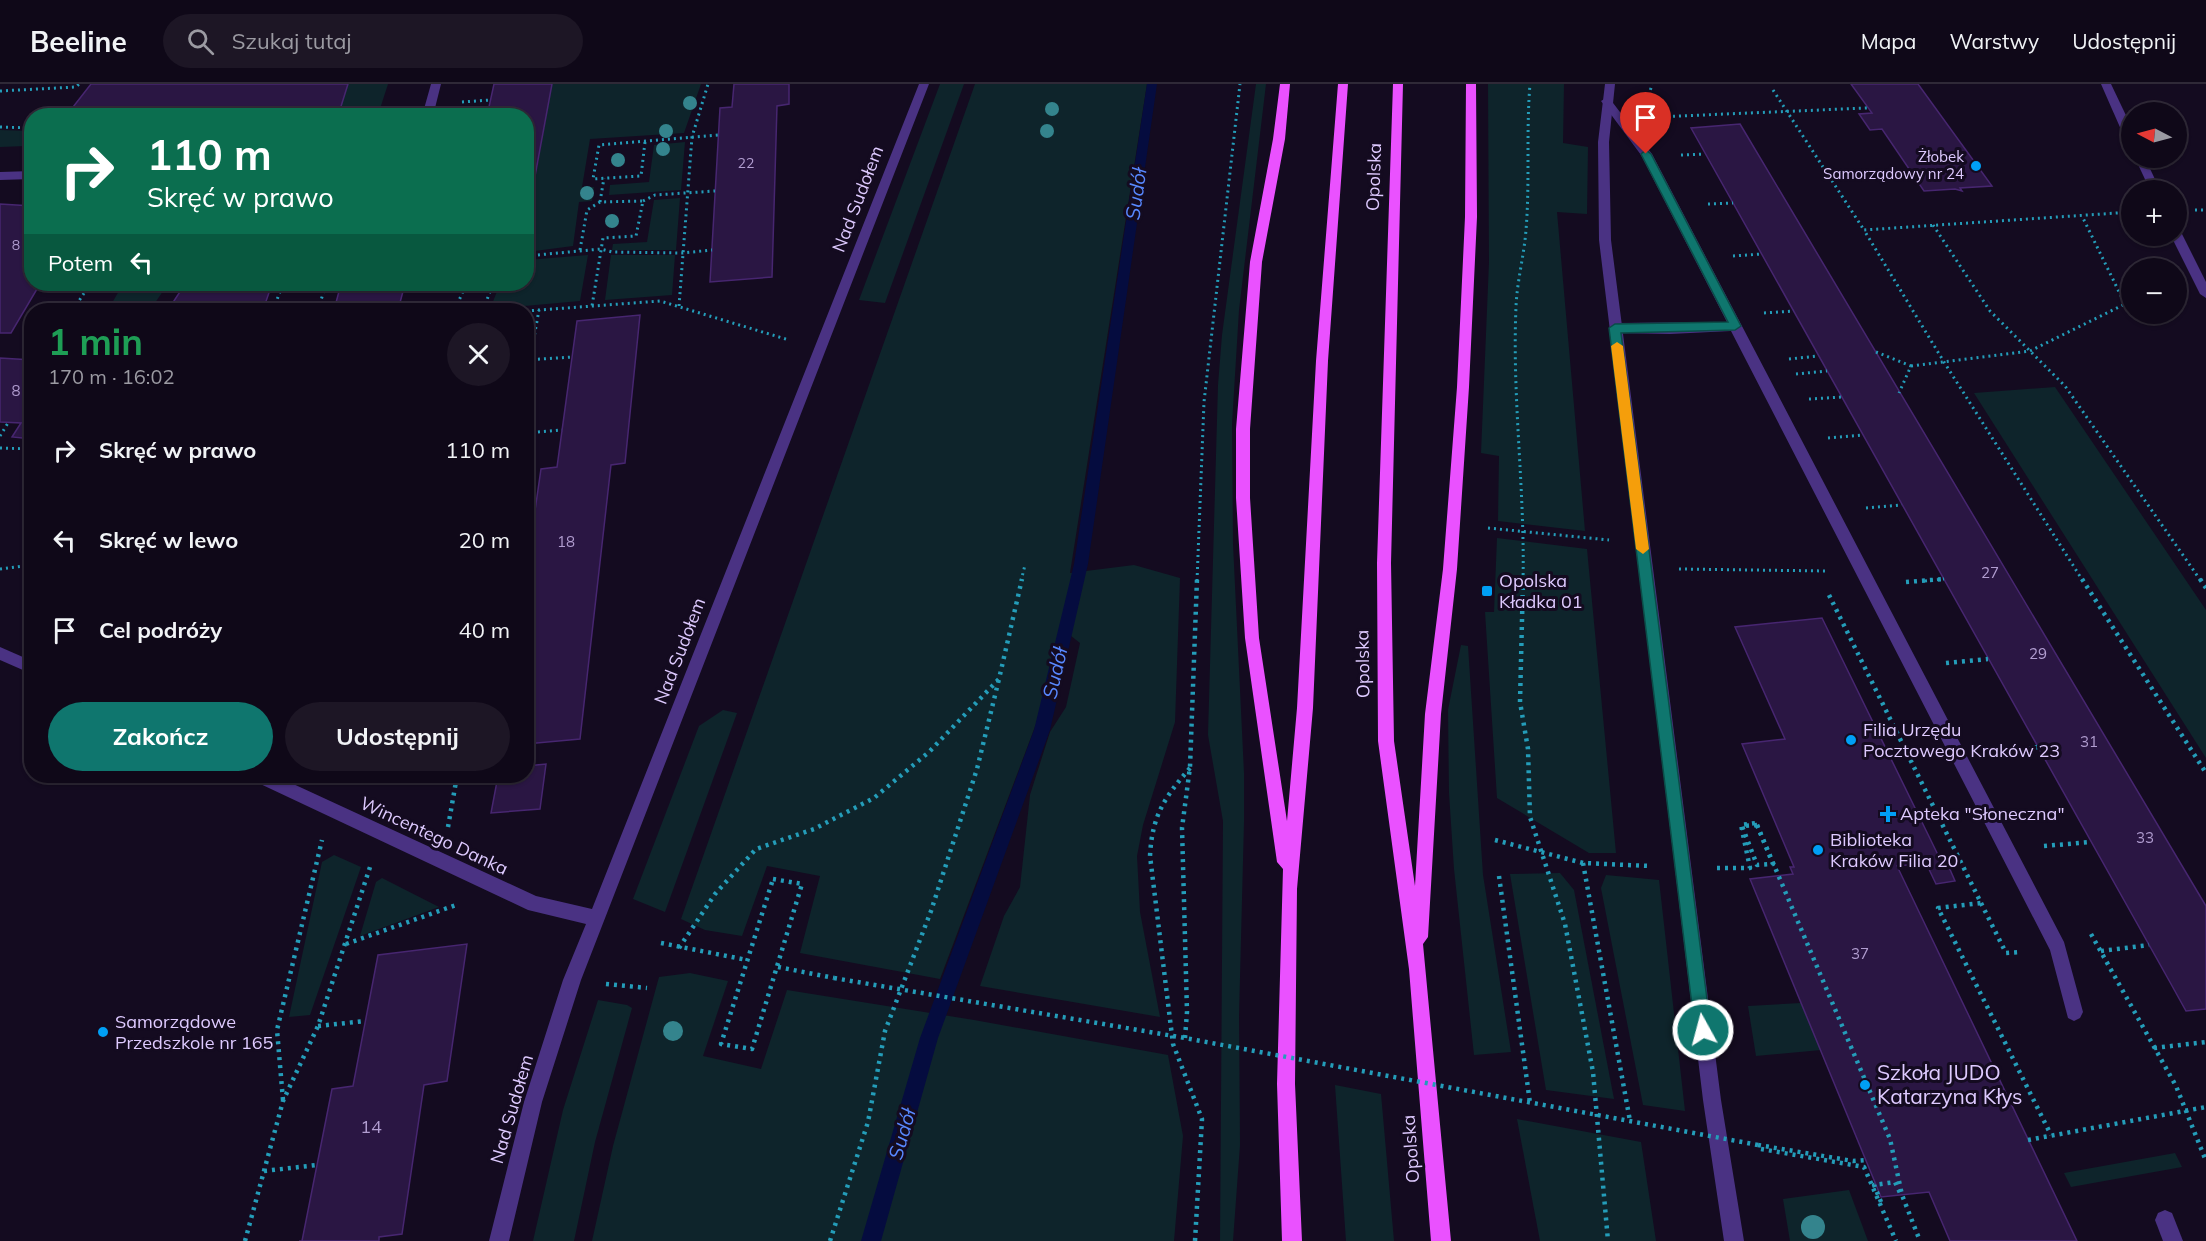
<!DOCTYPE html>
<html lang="pl">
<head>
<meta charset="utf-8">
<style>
  body { margin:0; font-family:Mulish,sans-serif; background:#1d1625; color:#f1f3f6; height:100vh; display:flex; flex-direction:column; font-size:22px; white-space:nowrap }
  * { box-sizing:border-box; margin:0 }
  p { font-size:20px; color:#9b9aa2 }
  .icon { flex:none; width:33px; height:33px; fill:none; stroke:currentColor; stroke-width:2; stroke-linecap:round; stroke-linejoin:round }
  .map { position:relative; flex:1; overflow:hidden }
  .panel { position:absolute; left:24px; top:219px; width:510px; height:480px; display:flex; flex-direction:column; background:#0f0818; border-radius:24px; box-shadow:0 2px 4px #0004,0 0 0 2px #2f2937 }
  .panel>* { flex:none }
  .hud { position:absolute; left:24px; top:24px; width:510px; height:183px; border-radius:24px; box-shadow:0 2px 4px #0004,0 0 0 2px #2f2937; background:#0b6e4f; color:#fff; overflow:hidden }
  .needle { width:39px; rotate:276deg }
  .tools { position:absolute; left:2121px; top:18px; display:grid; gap:12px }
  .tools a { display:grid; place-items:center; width:66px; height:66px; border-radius:50%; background:#0f0818; box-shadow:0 2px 4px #0004,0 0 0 2px #2f2937; font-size:30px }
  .pin { position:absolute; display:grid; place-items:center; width:51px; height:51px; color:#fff; margin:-62px -26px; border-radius:50% 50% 50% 0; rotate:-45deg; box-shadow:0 0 6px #0007 }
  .pin .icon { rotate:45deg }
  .me { position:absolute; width:66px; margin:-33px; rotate:353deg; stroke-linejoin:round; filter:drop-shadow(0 0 4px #0008) }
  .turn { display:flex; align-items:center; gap:21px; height:126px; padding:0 24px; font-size:27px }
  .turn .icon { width:78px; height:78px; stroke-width:2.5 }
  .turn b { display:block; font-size:42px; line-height:51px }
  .then { display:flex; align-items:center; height:57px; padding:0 24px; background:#0003; gap:12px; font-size:22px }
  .round { display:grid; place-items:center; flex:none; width:63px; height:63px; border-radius:32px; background:#1d1625 }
  .headline { display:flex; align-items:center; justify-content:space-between; height:102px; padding:0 24px }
  h1 { font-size:36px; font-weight:700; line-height:45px; color:#1e9e55 }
  .cta { display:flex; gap:12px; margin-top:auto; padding:12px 24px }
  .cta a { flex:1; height:69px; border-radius:36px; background:#0f766e; color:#fff; font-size:24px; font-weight:700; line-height:69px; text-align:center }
  .cta a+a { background:#1d1625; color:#f1f3f6 }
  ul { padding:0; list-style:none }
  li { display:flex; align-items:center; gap:18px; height:90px; padding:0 24px }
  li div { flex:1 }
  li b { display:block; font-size:22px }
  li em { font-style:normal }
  header { display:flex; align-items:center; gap:36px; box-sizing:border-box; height:84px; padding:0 30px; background:#0f0818; border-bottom:2px solid #2f2937 }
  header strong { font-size:28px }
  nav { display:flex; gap:33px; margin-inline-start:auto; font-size:21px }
  .search { width:420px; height:54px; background:#1d1625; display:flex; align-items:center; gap:15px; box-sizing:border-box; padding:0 21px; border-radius:33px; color:#9b9aa2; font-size:22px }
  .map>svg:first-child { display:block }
  .green { fill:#0e242b }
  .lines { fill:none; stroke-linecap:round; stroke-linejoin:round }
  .stream { fill:#050c3f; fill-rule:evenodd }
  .building { fill:#2a1643; stroke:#472670; stroke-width:1.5 }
  .path-far1 { stroke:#249db9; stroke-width:3; stroke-dasharray:2 4; stroke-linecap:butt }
  .path { stroke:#249db9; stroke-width:4.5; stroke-dasharray:3 5; stroke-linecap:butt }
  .service { fill:#4a3283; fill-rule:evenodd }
  .minor { fill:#4a3283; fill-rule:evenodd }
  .primary { fill:#ea51ff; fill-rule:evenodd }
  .path-bridge { stroke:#249db9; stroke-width:4.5; stroke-dasharray:3 5; stroke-linecap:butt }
  .tree { fill:#34848d }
  .route { fill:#0f766e; stroke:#0a4d48; stroke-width:1.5 }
  .slow { fill:#f59e0b }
  .poi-dot { fill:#009ff5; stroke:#140b20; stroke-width:2 }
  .labels { text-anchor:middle; stroke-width:6; stroke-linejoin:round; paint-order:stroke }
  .far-number-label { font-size:14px; fill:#b19dd0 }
  .far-poi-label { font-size:15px; fill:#decaff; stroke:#140b20; text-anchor:end }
  .number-label { font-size:15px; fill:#b19dd0 }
  .street-label { font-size:18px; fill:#decaff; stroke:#140b20 }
  .poi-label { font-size:18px; fill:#decaff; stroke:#140b20; text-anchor:start }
  .near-number-label { font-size:18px; fill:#b19dd0 }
  .water-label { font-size:20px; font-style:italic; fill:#5888ff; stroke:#140b20 }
  .near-poi-label { font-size:21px; fill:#decaff; stroke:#140b20; text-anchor:start }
</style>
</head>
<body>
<header>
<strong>Beeline</strong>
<div class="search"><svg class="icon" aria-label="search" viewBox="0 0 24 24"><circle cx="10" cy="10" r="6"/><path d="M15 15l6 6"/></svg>Szukaj tutaj</div>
<nav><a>Mapa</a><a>Warstwy</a><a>Udostępnij</a></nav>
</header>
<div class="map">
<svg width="2206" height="1157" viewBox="0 0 2206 1157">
  <rect width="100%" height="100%" fill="#140b20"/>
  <!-- green -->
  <g class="green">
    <polygon points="348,0 388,0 378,31 338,32"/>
    <polygon points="552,0 701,0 684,49 590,55 582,103 594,103 592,117 579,118 573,162 527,168 527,141"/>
    <polygon points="940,0 964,0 885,219 859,216"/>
    <polygon points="975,0 1147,0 1070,489 1134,481 1180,494 1175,638 1143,741 1137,772 1140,828 1160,933 980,902 1004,832 1020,803 1030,711 1050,648 1066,623 1080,559 1061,544 1036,640 940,895 800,869 820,792 767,782 742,852 705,846 681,835"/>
    <polygon points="1256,0 1266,0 1239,226 1232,340 1233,460 1244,689 1244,738 1239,932 1240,1061 1233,1157 1220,1157 1223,737 1208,651 1218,301 1222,251"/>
    <polygon points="1488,0 1564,0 1563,59 1588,63 1587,130 1557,128 1585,447 1498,437 1499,372 1481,369 1489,178"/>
    <polygon points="0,46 31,47 31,56 26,62 0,63"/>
    <polygon points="685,58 681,106 609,111 610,101 649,98 654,61"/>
    <polygon points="680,114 676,166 612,166 613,160 647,158 654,116"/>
    <polygon points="588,171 580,217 490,225 500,200 526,200 527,176"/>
    <polygon points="611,171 675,171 672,211 605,216"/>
    <polygon points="123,200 168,200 150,226 108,226"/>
    <polygon points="2055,303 2206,526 2206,674 1974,309"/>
    <polygon points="1497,454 1587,465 1616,769 1589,769 1497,714 1485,528 1494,528"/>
    <polygon points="1461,561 1468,562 1483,791 1511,968 1474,971 1454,785 1449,709 1448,626"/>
    <polygon points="723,626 737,629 665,828 633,815 699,642"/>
    <polygon points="334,771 361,783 310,931 289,933 322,778"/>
    <polygon points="1560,789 1574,806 1614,1015 1546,1006 1510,790"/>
    <polygon points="1606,791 1659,796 1685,1027 1643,1021 1601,804"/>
    <polygon points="382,794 439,823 360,852 376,798"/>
    <polygon points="690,889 728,897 703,972 761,985 787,906 974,936 1168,971 1183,1052 1174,1157 592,1157 613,1062 659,893"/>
    <polygon points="598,916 627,921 632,924 595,1058 574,1157 533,1157 563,1026"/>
    <polygon points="1801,919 1821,966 1756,972 1748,922"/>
    <polygon points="1335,1001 1381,1010 1394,1157 1346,1157"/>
    <polygon points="1517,1035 1641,1058 1656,1157 1540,1157"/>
    <polygon points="2175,1069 2182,1083 2071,1103 2064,1089"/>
    <polygon points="1849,1106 1868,1157 1790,1157 1783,1115"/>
  </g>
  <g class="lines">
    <!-- stream -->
    <polygon class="stream" points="1147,0 1157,0 1088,480 1050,646 938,954 881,1157 861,1157 920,954 1034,646 1074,480"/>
  </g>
  <!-- building -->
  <g class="building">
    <polygon points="91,0 348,0 338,32 66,32"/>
    <polygon points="494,0 552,0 526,141 526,32 487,32"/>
    <polygon points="734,0 789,0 789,20 777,22 772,193 710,198 720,24 732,23"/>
    <polygon points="1851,0 1918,0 1992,102 1960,104 1962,107 1955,105 1924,107 1882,45 1870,46 1859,30 1872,29"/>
    <polygon points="1740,40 2206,822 2206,925 2186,927 2171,900 1691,44"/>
    <polygon points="0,120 32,122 32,200 40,200 11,249 0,249"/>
    <polygon points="185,200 272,200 263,226 168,226"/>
    <polygon points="341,200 405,200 398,226 334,226"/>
    <polygon points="640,231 625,379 611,381 580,655 526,660 526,489 541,385 557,383 577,237"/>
    <polygon points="0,274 32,276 32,355 12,353 21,339 0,338"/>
    <polygon points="1822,534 1940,775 1945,774 1955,797 1936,800 1926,779 1897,782 2077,1157 1950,1157 1929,1108 1881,1113 1750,795 1793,790 1790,783 1794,783 1742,660 1785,655 1735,543"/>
    <polygon points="546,680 540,725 491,729 498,692 526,692 526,682"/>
    <polygon points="467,860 447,997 424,1001 402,1150 379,1153 379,1157 299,1157 302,1157 332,1005 353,1002 378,871"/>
  </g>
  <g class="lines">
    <!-- path-far1 -->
    <g class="path-far1">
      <polyline points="1773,6 1864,146"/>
      <polyline points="0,7 76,3 79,0"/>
      <polyline points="462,18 490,16"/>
      <polyline points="1651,23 1648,15 1652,0"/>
      <polyline points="1655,33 1867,24"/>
      <polyline points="0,43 32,44"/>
      <polyline points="645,58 641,92 593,95 599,61 718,51"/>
      <polyline points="1681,71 1705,70"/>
      <polyline points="643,117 655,111 715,107"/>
      <polyline points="600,118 604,94"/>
      <polyline points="1708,120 1733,119"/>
      <polyline points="2195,126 2206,126"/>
      <polyline points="1933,141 1990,227 2065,302 2201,497"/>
      <polyline points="580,166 587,126 600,118 643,117 636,152 603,154 592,222"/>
      <polyline points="526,172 601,165 612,168 683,169 712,166"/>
      <polyline points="1733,172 1762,170"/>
      <polyline points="2122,213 2132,210"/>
      <polyline points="679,222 692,53 708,0"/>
      <polyline points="73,226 90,200"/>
      <polyline points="273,226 283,200"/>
      <polyline points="318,226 326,200"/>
      <polyline points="455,226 466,200"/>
      <polyline points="483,226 493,200"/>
      <polyline points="526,227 660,217 789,256"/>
      <polyline points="1764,229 1794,227"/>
      <polyline points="1876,268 1911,282 1899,309"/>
      <polyline points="1789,275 1818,272"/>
      <polyline points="526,276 572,273"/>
      <polyline points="1911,282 2030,267 2125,220 2082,132"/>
      <polyline points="1796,290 1827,287"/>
      <polyline points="526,298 539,226"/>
      <polyline points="1809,315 1842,313"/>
      <polyline points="526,349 562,346"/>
      <polyline points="0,352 8,339"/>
      <polyline points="1828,354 1863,351"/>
      <polyline points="0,364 32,365"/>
      <polyline points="1866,424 1902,421"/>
      <polyline points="526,428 535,428"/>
      <polyline points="1488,444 1609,456"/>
      <polyline points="0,485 32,481"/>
      <polyline points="1679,485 1827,487"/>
      <polyline points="1021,497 1025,481"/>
      <polyline points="1197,497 1204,318 1240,0"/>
      <path d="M1523,497C1525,405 1512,314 1516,223C1517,197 1524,172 1526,146C1530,97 1526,49 1530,0"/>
      <polyline points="1925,497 1944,495"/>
      <polyline points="2083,497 1944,278 1864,146 2132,128"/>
    </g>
    <!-- path -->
    <g class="path">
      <polyline points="1523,495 1520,618 1528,665 1530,733 1565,840 1593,988 1608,1157"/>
      <polyline points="2082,495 2206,689"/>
      <polyline points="2200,495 2206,504"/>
      <polyline points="1906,498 1944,495"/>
      <polyline points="1829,511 1981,819 1938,824 2051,1051"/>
      <polyline points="1946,579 1988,575"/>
      <polyline points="1995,669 2038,663"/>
      <path d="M1190,684C1164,714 1152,732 1150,772L1173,960L1202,1035L1195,1157"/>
      <polygon points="1757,741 1773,780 1757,781 1742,742"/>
      <polyline points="1757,741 1890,1055 1902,1111 1920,1157"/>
      <polyline points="448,743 457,692"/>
      <polyline points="1495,756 1583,779 1650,782"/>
      <polyline points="2044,762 2091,758"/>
      <polyline points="1583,779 1630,1037"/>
      <polyline points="1717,784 1750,784 1741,741 1756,739 1757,741"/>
      <polyline points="1499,792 1530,1019"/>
      <polygon points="773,795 802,800 752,965 721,960"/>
      <polyline points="1981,819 2006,869 2021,868"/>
      <polyline points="2091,850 2176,1002 2206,1077"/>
      <polyline points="661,859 747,876"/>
      <polyline points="346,860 456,821"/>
      <polyline points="679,864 715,810 756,765 814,745 874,714 929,668 999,595 1022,495"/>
      <polyline points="2101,867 2149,861"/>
      <polyline points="778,883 834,894"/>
      <polyline points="606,900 647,904"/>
      <polyline points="318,942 365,937"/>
      <polyline points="1185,954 1187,928 1182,744 1190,683 1197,495"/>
      <polyline points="2154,964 2206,958"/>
      <polyline points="283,1016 277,946 322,756"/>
      <polyline points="2028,1056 2206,1023"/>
      <polyline points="1758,1061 1853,1077 1866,1076"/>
      <polyline points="1761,1065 1864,1083 1896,1157"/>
      <polyline points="264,1087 317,1081"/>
      <polyline points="1881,1118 1874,1101 1895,1098 1900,1109"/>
      <polyline points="245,1157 283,1017 318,942 371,780"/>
      <polyline points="830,1157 868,1038 885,947 931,827 977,685 999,595"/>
    </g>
    <!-- service -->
    <g class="service">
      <polygon points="2101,0 2111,0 2132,44 2132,60 2126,57"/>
      <polygon points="1606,14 1610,15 1652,70 2064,858 2083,928 2080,934 2074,937 2068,934 2050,866 1731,247 1670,250 1615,249 1609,244 1615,239 1727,238 1641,71 1601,17"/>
      <polygon points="2135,74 2145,74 2160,106 2150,106"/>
      <polygon points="32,87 32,95 0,96 0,88"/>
      <polygon points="2176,146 2182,150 2206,198 2206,214 2200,210 2171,152 2176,152"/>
      <polygon points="2165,1126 2172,1129 2183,1157 2163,1157 2155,1136 2158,1129"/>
    </g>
    <!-- minor -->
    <g class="minor">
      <polygon points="431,0 441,0 433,32 422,32"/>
      <polygon points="919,0 929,0 581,896 542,1018 509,1157 489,1157 524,1018 563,896 586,840 528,826 254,697 252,692 276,692 536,812 592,825"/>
      <polygon points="1605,0 1615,0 1609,58 1611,156 1721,1016 1744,1157 1724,1157 1703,1016 1599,156 1598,58"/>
      <polygon points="0,563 32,577 32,590 0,576"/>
    </g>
    <!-- primary -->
    <g class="primary">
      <polygon points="1280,0 1290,0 1285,55 1262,178 1250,345 1250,414 1259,554 1287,737 1297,624 1316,277 1338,0 1348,0 1328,277 1313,624 1297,805 1295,1000 1302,1157 1282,1157 1277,1000 1283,785 1277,778 1245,554 1236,414 1236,345 1250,178 1273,55"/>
      <polygon points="1393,0 1403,0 1391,479 1394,657 1415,802 1425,630 1443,485 1457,303 1465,133 1466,0 1476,0 1477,133 1469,303 1457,485 1441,630 1428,853 1423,860 1451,1157 1431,1157 1409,885 1378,657 1377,479"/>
    </g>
    <!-- path-bridge -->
    <polyline class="path-bridge" points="834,894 1185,954 1758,1061"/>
  </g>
  <!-- trees -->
  <g class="tree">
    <circle cx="690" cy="19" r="7"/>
    <circle cx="1052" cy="25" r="7"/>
    <circle cx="666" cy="47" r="7"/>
    <circle cx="1047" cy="47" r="7"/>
    <circle cx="663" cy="65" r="7"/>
    <circle cx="618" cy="76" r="7"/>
    <circle cx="587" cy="109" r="7"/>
    <circle cx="612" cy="137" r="7"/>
    <circle cx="673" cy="947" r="10"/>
    <circle cx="1813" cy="1143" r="12"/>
  </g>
  <!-- route -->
  <polygon class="route" points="1646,66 1651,70 1741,242 1735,246 1621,249 1711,946 1709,952 1703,954 1698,952 1695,946 1609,244 1615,240 1728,238 1641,70"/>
  <!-- slow -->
  <polygon class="slow" points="1617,258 1623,262 1649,465 1643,470 1636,465 1611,262"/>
  <!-- markers -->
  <g class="poi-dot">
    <circle cx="1976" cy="82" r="6"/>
    <rect x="1481" y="501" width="12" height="12" rx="3"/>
    <circle cx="1851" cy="656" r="6"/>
    <path d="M1885 721h6v6h6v6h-6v6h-6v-6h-6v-6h6z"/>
    <circle cx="1818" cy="766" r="6"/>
    <circle cx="103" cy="948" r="6"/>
    <circle cx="1865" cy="1001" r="6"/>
  </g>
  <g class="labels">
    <!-- far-number labels -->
    <g class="far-number-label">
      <text x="746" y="84">22</text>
      <text x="16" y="166">8</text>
    </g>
    <!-- far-poi labels -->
    <g class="far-poi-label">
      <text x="1964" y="78">Żłobek<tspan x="1964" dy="17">Samorządowy nr 24</tspan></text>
    </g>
    <!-- number labels -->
    <g class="number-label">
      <text x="16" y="312">8</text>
      <text x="566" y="463">18</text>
      <text x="1990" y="494">27</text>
      <text x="2038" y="575">29</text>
      <text x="2089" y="663">31</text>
      <text x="2145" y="759">33</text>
      <text x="1860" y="875">37</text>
    </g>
    <!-- street labels -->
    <g class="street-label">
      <text transform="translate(1374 93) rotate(-88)" y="6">Opolska</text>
      <text transform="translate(858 115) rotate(-69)" y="6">Nad Sudołem</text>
      <text transform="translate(680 567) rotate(-69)" y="6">Nad Sudołem</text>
      <text transform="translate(1363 580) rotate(-91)" y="6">Opolska</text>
      <text transform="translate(434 752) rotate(25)" y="6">Wincentego Danka</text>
      <text transform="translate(512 1025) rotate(-74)" y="6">Nad Sudołem</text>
      <text transform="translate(1411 1065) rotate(-94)" y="6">Opolska</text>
    </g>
    <!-- poi labels -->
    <g class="poi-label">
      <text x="1499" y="503">Opolska<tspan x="1499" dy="21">Kładka 01</tspan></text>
      <text x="1863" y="652">Filia Urzędu<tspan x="1863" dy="21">Pocztowego Kraków 23</tspan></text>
      <text x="1900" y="736">Apteka "Słoneczna"</text>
      <text x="1830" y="762">Biblioteka<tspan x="1830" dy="21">Kraków Filia 20</tspan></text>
      <text x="115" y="944">Samorządowe<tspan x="115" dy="21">Przedszkole nr 165</tspan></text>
    </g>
    <!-- near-number labels -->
    <g class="near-number-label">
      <text x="371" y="1049">14</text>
    </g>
    <!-- water labels -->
    <g class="water-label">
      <text transform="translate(1136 110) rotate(-82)" y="7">Sudół</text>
      <text transform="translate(1055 589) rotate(-77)" y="7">Sudół</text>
      <text transform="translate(902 1050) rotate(-74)" y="7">Sudół</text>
    </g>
    <!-- near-poi labels -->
    <g class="near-poi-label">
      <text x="1877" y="996">Szkoła JUDO<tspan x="1877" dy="24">Katarzyna Kłys</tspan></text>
    </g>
  </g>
</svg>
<div class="tools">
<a><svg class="needle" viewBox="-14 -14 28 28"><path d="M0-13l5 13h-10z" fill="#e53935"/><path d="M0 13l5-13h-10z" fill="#9b9aa2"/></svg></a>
<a>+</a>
<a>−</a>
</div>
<div class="pin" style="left:1646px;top:70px;background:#d93025"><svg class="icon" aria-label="arrive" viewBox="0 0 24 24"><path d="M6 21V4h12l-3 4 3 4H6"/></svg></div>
<svg class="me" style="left:1703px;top:946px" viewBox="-20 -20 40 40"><circle r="17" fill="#0f766e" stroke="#fff" stroke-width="3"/><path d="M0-11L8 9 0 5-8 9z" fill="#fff"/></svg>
<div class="hud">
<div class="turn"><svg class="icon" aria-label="right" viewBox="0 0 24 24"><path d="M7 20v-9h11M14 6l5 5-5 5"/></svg><div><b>110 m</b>Skręć w prawo</div></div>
<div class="then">Potem<svg class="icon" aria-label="left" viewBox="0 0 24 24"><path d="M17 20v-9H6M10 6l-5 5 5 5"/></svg></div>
</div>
<section class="panel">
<div class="headline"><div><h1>1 min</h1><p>170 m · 16:02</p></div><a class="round"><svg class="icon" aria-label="close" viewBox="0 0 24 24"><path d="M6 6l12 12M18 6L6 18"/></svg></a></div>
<ul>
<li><svg class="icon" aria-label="right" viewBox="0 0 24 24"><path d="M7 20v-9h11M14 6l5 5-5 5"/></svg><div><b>Skręć w prawo</b></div><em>110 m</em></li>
<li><svg class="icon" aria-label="left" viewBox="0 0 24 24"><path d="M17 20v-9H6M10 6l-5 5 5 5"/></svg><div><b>Skręć w lewo</b></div><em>20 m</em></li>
<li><svg class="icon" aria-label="arrive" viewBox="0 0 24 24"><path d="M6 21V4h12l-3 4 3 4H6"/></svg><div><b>Cel podróży</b></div><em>40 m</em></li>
</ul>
<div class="cta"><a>Zakończ</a><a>Udostępnij</a></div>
</section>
</div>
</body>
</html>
